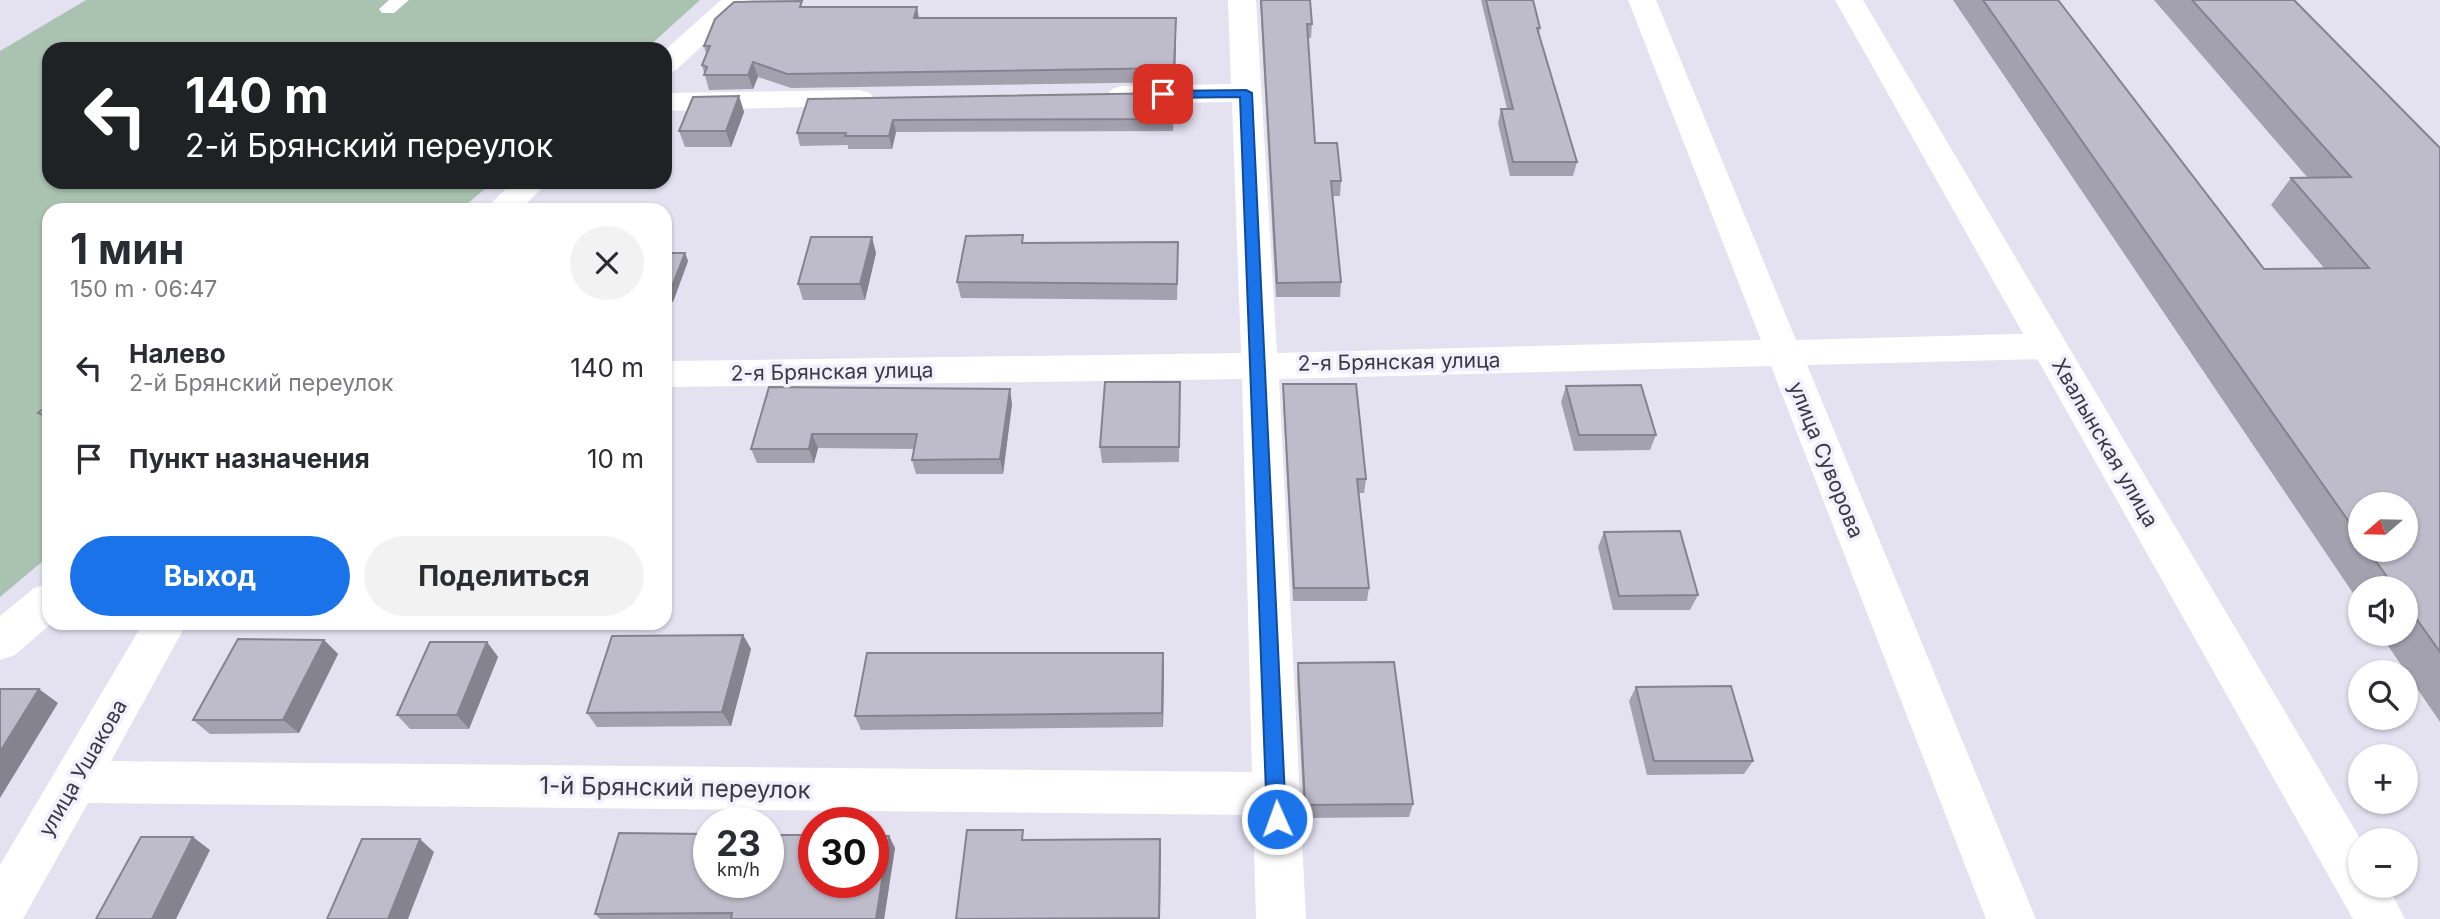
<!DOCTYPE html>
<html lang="ru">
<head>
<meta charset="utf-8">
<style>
  body { margin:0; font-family:Inter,sans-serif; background:#f2f2f3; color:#2b2b33; height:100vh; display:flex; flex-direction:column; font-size:26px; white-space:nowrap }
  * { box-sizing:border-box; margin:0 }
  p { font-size:23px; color:#7c7c81 }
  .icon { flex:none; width:38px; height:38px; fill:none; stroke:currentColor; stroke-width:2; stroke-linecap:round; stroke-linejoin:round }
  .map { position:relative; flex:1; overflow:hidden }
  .panel { position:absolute; left:42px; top:203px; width:630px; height:427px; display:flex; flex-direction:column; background:#fff; border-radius:21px; box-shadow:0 2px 5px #0004 }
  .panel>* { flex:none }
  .guide { position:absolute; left:42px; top:42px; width:630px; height:147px; border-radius:21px; box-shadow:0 2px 5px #0004; background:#202124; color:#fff; overflow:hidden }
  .needle { width:46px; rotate:250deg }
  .fabs { position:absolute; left:2348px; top:492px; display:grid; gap:14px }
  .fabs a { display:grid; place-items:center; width:70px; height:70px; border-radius:50%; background:#fff; box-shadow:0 2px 5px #0004; font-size:35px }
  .speed { position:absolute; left:693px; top:807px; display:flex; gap:14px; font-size:35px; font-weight:700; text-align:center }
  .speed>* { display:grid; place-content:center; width:91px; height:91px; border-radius:50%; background:#fff; box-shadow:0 2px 5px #0004; line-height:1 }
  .speed small { font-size:18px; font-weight:400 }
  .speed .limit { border:10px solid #d22; background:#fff; color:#111 }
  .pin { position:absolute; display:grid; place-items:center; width:60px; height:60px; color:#fff; margin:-30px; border-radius:14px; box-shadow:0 4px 10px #0006 }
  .me { position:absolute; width:77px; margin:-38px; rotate:358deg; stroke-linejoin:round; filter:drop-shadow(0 0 5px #0008) }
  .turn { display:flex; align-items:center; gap:24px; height:147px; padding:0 28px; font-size:32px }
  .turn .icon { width:91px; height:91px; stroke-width:2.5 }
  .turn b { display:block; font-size:49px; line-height:60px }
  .round { display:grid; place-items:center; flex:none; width:74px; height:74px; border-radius:37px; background:#f2f2f3 }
  .headline { display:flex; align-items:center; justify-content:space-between; height:119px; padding:0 28px }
  h1 { font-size:42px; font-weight:700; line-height:52px }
  .button { display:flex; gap:14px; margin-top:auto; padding:14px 28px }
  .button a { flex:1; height:80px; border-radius:42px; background:#1a73e8; color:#fff; font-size:28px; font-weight:700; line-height:80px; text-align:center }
  .button a+a { background:#f2f2f3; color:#2b2b33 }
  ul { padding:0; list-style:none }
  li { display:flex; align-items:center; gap:21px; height:91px; padding:0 28px }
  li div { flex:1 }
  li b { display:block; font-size:26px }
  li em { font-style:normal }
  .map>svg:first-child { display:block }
  .green { fill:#aac3b0 }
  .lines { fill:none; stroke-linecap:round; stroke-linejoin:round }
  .lane { fill:#fff; fill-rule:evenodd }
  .street { fill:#fff; fill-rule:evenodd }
  .primary { fill:#fff; fill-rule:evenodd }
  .wall { fill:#a3a1ae; fill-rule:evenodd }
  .shaded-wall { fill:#85838d }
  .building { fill:#bebbca; stroke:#85838d; stroke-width:2 }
  .route { fill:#1a73e8; stroke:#114b97; stroke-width:2 }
  .labels { text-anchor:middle; stroke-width:7; stroke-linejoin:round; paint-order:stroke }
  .street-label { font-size:21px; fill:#3b3a40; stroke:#f2efff }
  .near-street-label { font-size:24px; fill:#3b3a40; stroke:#f2efff }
</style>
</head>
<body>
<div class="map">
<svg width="2440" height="919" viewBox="0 0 2440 919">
  <rect width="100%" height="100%" fill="#e4e2f1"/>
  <!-- green -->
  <polygon class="green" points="86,0 700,0 646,49 49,49 49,182 493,182 460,210 49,210 49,556 0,597 0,51"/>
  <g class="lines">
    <!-- lane -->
    <polygon class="lane" points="389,0 409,0 394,13 382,13 379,9"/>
    <!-- street -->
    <g class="street">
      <polygon points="721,0 751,0 675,71 665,74 665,50"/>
      <polygon points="1228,0 1256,0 1277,353 1761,340 1628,0 1656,0 1796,340 2049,333 2062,337 2067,346 2062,355 2049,359 1807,365 2036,919 1986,919 1771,366 1279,379 1306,919 1256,919 1253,815 88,803 23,919 0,919 0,865 143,623 187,623 111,761 1252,772 1242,379 665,387 665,361 1241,353 1232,102 1122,104 1112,101 1107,95 1112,89 1122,86 1231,84"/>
      <polygon points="859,90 870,93 874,99 870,105 665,111 665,93"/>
      <polygon points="513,182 548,182 520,210 484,210"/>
      <polygon points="49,583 49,623 52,623 15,655 0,660 0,616 34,588"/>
    </g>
    <!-- primary -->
    <polygon class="primary" points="1835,0 1863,0 2361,840 2361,886 2388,886 2405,919 2353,919"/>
  </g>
  <!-- wall -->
  <g class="wall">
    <polygon points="1260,0 1310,0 1312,24 1311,38 1308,38 1315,143 1341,181 1340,196 1333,196 1341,282 1340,297 1276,297"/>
    <polygon points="1481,0 1533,0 1540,28 1539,34 1577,162 1573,176 1510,176 1498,123 1501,109 1507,109"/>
    <path d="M1953,0H2058L2264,269L2324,268L2271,205L2291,178H2308L2154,0H2294L2440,148V722L2380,634H2406V588H2361V605ZM2361,504L2406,550H2361Z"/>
    <polygon points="804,7 917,7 919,18 1176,33 1175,82 791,88 758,77 753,89 709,90 702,65 706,54 704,46"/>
    <polygon points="739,96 744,112 731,147 685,147 679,131"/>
    <polygon points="808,99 1174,106 1173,131 896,132 892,149 848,149 848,145 800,146 797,133"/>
    <polygon points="1024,243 1178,258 1177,300 961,298 957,282"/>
    <polygon points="665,253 685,253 688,261 673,302 665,302"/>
    <polygon points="876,253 865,300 803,300 798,284"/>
    <polygon points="1283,384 1366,479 1364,493 1359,493 1369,588 1367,601 1293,601 1283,399"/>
    <polygon points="1566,386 1656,435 1650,450 1574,451 1561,402"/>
    <polygon points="769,387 1012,404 1003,474 916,474 912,460 914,449 818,448 814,463 757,463 751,449"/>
    <polygon points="1180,398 1179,462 1102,463 1100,447"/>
    <polygon points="49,404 49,424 38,413"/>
    <polygon points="1604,532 1698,595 1690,610 1613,610 1598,547"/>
    <polygon points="743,635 751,649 731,726 597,727 587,713"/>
    <polygon points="324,640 338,654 299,733 210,734 193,720"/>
    <polygon points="487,642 498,657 469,729 410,729 397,715"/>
    <polygon points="1298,663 1413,804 1409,817 1304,818 1297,677"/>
    <polygon points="1164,667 1163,727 861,730 855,716"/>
    <polygon points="1636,687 1753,761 1744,774 1647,775 1629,701"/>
    <polygon points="889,836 895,848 884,919 600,919 595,914"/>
  </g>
  <!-- shaded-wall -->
  <g class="shaded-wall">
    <polygon points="917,7 919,21 914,18"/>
    <polygon points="1176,18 1176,33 1175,82 1174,68"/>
    <polygon points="753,62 758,77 753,89 748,75"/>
    <polygon points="739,96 744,112 731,147 726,131"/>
    <polygon points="893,120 896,132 892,149 889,136"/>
    <polygon points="872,237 876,253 865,300 860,284"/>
    <polygon points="685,253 688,261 673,302 669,294"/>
    <polygon points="1010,389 1012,404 1003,474 1000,459"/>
    <polygon points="812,434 818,448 814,463 809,449"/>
    <polygon points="743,635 751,649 731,726 722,712"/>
    <polygon points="324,640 338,654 299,733 283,720"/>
    <polygon points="487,642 498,657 469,729 457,715"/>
    <polygon points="1163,653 1164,667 1163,727 1162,713"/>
    <polygon points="39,689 58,703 0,798 0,752"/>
    <polygon points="889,836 895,848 884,919 876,919"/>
    <polygon points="193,837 210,850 176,919 152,919"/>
    <polygon points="420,839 434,852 408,919 388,919"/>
    <polygon points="1160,839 1161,852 1160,919 1159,919"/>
  </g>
  <!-- building -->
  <g class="building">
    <polygon points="1261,0 1310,0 1312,24 1307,24 1315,143 1337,143 1341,181 1331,181 1341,282 1277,283"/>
    <polygon points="1486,0 1533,0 1540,28 1537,28 1577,162 1513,162 1501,109 1513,109"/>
    <polygon points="1983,0 2058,0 2264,269 2369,268 2291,178 2351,177 2192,0 2294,0 2440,148 2440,652 2406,604 2406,588 2395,588 2368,550 2406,550 2406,504 2361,504 2361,539"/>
    <polygon points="802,1 800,7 917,7 914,18 1176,18 1174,68 787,74 753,62 748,75 704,75 707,67 702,65 710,46 704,46 715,19 734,2"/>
    <polygon points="1174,93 1173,119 893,120 889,136 845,136 846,133 797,133 808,99"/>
    <polygon points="739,96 726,131 679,131 693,97"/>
    <polygon points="1023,235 1022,243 1178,242 1177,284 957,282 966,236"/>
    <polygon points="811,237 872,237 860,284 798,284"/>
    <polygon points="665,253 685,253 669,294 665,294"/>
    <polygon points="1105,382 1180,382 1179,447 1100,447"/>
    <polygon points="1283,384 1356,384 1366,479 1357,479 1369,588 1294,588"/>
    <polygon points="1641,385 1656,435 1579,435 1566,386"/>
    <polygon points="769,387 1010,389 1000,459 912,460 917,434 812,434 809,449 751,449"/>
    <polygon points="49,404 49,417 38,413"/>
    <polygon points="1680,531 1698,595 1619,596 1604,532"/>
    <polygon points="743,635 722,712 587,713 612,636"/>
    <polygon points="238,639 324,640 283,720 193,720"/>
    <polygon points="430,642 487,642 457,715 397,715"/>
    <polygon points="867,653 1163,653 1162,713 855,716"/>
    <polygon points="1394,662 1413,804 1305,805 1298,663"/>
    <polygon points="1731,686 1753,761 1654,761 1636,687"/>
    <polygon points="0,689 39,689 0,752"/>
    <polygon points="967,830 1023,830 1022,840 1160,839 1159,918 956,919"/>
    <polygon points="619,833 709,834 709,882 768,882 768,835 814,835 814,882 873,882 873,836 889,836 876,919 731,919 732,913 595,914"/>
    <polygon points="141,837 193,837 152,919 96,919"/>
    <polygon points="362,839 420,839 388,919 327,919"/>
  </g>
  <!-- route -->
  <polygon class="route" points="1246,90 1252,93 1286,819 1284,826 1277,829 1270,826 1267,819 1240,97 1163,98 1157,94 1163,91"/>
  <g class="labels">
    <!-- street labels -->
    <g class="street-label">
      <text transform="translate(1399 362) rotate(-1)" y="7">2-я Брянская улица</text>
      <text transform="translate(832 372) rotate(-1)" y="7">2-я Брянская улица</text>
      <text transform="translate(2105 443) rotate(60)" y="7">Хвалынская улица</text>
      <text transform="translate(1826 460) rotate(68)" y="7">улица Суворова</text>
      <text transform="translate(83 768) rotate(-60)" y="7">улица Ушакова</text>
    </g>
    <!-- near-street labels -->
    <g class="near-street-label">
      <text transform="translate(675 788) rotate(1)" y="8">1-й Брянский переулок</text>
    </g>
  </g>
</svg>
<div class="fabs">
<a><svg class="needle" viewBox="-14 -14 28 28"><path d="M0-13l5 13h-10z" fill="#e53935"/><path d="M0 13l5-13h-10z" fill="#7c7c81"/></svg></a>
<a><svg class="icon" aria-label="sound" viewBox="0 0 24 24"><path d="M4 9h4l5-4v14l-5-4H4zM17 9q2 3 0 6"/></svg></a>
<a><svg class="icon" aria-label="search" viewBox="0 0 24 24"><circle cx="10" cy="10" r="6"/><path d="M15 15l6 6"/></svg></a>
<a>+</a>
<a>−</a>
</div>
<div class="speed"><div>23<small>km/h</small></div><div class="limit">30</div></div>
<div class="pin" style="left:1163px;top:94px;background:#d93025"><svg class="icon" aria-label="arrive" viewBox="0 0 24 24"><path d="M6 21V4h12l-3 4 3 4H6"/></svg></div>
<svg class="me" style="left:1277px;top:819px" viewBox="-20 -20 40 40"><circle r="17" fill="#1a73e8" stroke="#fff" stroke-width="3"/><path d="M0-11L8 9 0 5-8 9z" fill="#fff"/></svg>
<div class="guide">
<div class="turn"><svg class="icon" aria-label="left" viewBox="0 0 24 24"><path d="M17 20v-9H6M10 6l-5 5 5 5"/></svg><div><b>140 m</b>2-й Брянский переулок</div></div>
</div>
<section class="panel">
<div class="headline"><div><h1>1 мин</h1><p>150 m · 06:47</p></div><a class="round"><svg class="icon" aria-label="close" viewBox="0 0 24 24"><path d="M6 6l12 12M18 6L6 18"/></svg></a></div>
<ul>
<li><svg class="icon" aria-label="left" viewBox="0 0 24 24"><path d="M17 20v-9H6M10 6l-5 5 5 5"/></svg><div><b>Налево</b><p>2-й Брянский переулок</p></div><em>140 m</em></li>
<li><svg class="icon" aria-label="arrive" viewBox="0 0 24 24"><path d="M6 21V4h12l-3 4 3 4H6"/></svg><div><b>Пункт назначения</b></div><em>10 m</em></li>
</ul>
<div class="button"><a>Выход</a><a>Поделиться</a></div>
</section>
</div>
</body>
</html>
